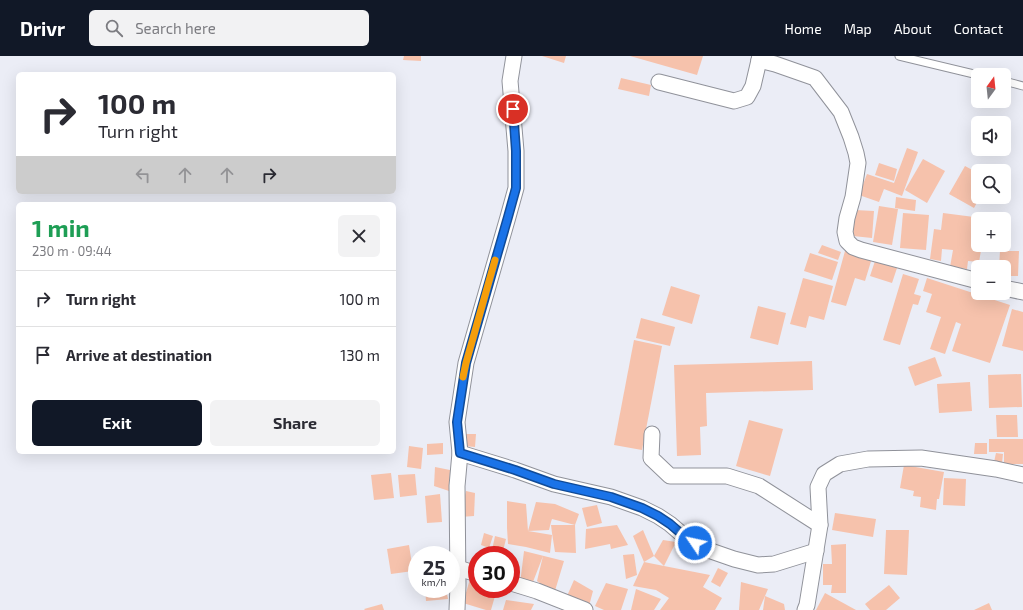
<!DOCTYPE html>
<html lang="en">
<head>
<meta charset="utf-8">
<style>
  body { margin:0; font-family:"Exo 2",sans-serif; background:#f2f2f3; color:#2b2b33; height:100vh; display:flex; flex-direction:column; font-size:15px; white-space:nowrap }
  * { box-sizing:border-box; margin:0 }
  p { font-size:13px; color:#7c7c81 }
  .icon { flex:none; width:22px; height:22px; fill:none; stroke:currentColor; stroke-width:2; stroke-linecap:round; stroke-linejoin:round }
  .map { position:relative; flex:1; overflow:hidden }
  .drawer { position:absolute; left:16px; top:146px; width:380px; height:252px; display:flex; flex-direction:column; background:#fff; border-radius:6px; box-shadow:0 4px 16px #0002 }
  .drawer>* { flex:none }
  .hud { position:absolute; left:16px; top:16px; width:380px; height:122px; border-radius:6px; box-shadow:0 4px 16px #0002; background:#fff; color:#2b2b33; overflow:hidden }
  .needle { width:26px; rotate:15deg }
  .tools { position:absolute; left:971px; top:12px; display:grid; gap:8px }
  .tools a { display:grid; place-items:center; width:40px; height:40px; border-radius:6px; background:#fff; box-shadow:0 4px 16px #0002; font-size:20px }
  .speed { position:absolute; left:408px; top:490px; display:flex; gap:8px; font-size:20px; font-weight:700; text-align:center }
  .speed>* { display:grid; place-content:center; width:52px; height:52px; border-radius:50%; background:#fff; box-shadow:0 4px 16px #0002; line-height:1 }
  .speed small { font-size:10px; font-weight:400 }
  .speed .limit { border:6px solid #d22; background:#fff; color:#111 }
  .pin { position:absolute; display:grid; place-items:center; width:34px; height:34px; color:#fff; margin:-17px; border:2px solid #fff; border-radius:50%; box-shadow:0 1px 4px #0007 }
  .me { position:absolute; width:44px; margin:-22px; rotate:304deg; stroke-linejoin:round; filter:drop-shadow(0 0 3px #0008) }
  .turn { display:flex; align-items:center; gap:14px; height:84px; padding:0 16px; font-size:18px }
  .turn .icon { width:52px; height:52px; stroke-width:2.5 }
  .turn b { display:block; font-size:28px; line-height:34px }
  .lanes { display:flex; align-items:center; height:38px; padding:0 16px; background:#0003; justify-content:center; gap:20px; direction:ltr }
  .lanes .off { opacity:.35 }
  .round { display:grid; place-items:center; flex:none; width:42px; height:42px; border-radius:6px; background:#f2f2f3 }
  .overview { display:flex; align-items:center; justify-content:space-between; height:68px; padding:0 16px }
  h1 { font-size:24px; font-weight:700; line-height:30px; color:#1e9e55 }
  .action { display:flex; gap:8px; margin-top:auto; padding:8px 16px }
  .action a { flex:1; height:46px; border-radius:6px; background:#111827; color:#fff; font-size:16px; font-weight:700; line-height:46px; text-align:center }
  .action a+a { background:#f2f2f3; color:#2b2b33 }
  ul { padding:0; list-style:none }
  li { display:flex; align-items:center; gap:12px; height:56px; padding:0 16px; border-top:1px solid #e1e1e2 }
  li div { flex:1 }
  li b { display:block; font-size:15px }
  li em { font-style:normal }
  header { display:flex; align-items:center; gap:24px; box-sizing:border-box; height:56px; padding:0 20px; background:#111827; color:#fff }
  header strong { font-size:19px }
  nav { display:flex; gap:22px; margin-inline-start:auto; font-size:14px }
  .search { width:280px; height:36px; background:#f2f2f3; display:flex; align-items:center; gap:10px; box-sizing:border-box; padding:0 14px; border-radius:6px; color:#7c7c81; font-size:15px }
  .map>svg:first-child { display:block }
  .building { fill:#f6c2ac }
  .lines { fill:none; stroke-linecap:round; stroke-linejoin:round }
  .service-casing { stroke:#90929a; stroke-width:9 }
  .minor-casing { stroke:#90929a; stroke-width:17 }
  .service { stroke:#fff; stroke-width:7 }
  .minor { stroke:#fff; stroke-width:15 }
  .route-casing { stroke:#114b97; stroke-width:10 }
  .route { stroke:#1a73e8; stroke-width:7 }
  .slow { stroke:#f59e0b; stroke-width:7 }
</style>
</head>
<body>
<header>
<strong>Drivr</strong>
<div class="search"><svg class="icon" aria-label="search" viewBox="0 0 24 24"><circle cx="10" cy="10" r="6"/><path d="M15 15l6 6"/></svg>Search here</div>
<nav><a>Home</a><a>Map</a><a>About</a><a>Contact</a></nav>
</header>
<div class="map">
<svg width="1023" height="554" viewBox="0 0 1023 554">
  <rect width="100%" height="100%" fill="#ebedf6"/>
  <!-- building -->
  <g class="building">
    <polygon points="404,0 421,0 421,5 403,4"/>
    <polygon points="542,0 566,0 564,7"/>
    <polygon points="630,0 703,0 697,19"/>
    <polygon points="621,22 651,29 649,40 618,33"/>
    <polygon points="907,92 918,96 902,140 884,133 879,146 859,139 867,118 894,127"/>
    <polygon points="923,103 945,115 927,147 905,134"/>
    <polygon points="879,107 897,113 894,125 875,119"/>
    <polygon points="965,110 978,117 978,141 980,141 974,152 949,138"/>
    <polygon points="896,141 916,144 915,155 895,152"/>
    <polygon points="879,150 898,153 892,189 873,186"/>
    <polygon points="855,154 874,155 872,182 853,180"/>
    <polygon points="903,157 929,159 926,194 900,192"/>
    <polygon points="943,157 974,161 971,183 978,184 978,189 982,189 979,206 968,205 967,213 950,211 953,194 942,193 941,205 930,203 934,173 941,174"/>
    <polygon points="822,189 841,196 838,204 818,197"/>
    <polygon points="845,195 872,202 865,225 855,222 846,250 831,246"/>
    <polygon points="1000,195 1019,195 1018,220 1004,220 1004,211 999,211"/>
    <polygon points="810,197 838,206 832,224 804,215"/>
    <polygon points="875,205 897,212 892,227 870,220"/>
    <polygon points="903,218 919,223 914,238 921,240 918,249 913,248 900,289 883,284"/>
    <polygon points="803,222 833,230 824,264 809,260 806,272 790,268"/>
    <polygon points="927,222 1010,249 990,307 952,295 961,268 956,266 945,298 930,293 941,261 926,256 932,238 923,235"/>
    <polygon points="671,230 700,239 692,268 662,259"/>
    <polygon points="758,250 786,257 778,289 750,282"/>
    <polygon points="1012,253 1023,256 1023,295 1002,290"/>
    <polygon points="641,262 675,271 670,290 636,282"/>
    <polygon points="634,284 662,290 642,394 614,389"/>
    <polygon points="935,301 942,320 915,330 908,311"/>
    <polygon points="812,305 813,334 706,337 707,370 700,371 701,399 677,400 674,309"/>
    <polygon points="1021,318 1022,351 989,352 988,319"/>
    <polygon points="970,326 972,355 939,357 937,328"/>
    <polygon points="996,359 1017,359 1018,381 997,381"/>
    <polygon points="749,364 783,373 770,420 736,410"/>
    <polygon points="464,378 476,378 475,391 464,390"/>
    <polygon points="989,383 1023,383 1023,408 1004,408 1004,396 989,396"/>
    <polygon points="443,387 443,398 427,399 427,388"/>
    <polygon points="975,387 987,387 987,398 974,398"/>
    <polygon points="409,390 423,392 421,413 407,411"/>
    <polygon points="996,397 1003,398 1002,407 994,406"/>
    <polygon points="904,409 944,416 939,443 937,443 936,454 920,451 921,441 913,440 914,435 900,432"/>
    <polygon points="435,411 450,414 449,435 434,430"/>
    <polygon points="391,417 394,442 374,444 371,419"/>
    <polygon points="415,418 417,439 400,441 398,419"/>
    <polygon points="944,422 966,423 965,450 943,449"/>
    <polygon points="466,435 475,437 474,460 460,461"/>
    <polygon points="440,438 442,466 427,467 425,440"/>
    <polygon points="507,445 526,448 528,475 536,446 555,448 579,458 575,469 576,497 555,496 552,477 551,469 575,469 552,463 551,466 549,474 528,475 552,479 550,497 526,491 508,488 507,472"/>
    <polygon points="597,449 602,467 587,471 582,452"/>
    <polygon points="835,457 876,463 873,481 832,474"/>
    <polygon points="617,469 628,489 611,493 610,488 585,493 586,473"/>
    <polygon points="643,474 654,500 644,506 633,480"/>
    <polygon points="886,474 909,474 907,519 884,518"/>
    <polygon points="484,477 493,480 489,492 481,489"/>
    <polygon points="495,480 506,483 502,499 491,499"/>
    <polygon points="663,484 676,486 664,510 710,519 703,531 722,542 715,554 660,554 669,542 656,534 633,530 644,506 664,510 654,500"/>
    <polygon points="846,488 846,537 831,537 832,529 823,529 823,508 832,508 831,489"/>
    <polygon points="409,489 413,515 391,518 387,493"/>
    <polygon points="524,495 564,505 554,538 537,525 543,500 531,531 520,528"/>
    <polygon points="634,498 637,519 626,523 623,499"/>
    <polygon points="718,512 728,517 720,531 711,526"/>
    <polygon points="477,520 477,533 497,533 491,554 486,554 463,547 470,523"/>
    <polygon points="574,524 593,535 589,550 567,540"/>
    <polygon points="741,526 768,533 759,554 739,554"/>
    <polygon points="606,527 628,533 621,554 604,554 595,550"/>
    <polygon points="889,529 900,542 886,554 870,554 865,548"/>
    <polygon points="425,533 446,533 448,543 426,545"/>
    <polygon points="636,533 661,543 654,554 631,554"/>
    <polygon points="825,537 856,554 816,554"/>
    <polygon points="765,540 784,548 785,554 763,554"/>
    <polygon points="506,544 534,548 531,554 503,554"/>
    <polygon points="989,547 992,554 974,554"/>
    <polygon points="382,548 384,554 365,554 364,553"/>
  </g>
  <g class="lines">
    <!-- service casing -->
    <g class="service-casing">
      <g id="service">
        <polyline points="899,0 978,19"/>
        <polyline points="1004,25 1023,30"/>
      </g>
    </g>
    <!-- minor casing -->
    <g class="minor-casing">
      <g id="minor">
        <polyline points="759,4 775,8 815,22 841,56 851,81 856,97 858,107 853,141 847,162 845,176 847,185 853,191 861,194 978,225"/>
        <polyline points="659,26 734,45 747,41 753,30 760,0"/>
        <polyline points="1004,232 1023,236"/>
        <polyline points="652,378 651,402 670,420 727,420 759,430 820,469"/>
        <polyline points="460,397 515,414 554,428 611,441 642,452 658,460 670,468 684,480 695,487 711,495 734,503 758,509 774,508 816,495"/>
        <polyline points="458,512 477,518"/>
        <polyline points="511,527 537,535 585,554"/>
        <polyline points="457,554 458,529 457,430 460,397 457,366 466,307 508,161 516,132 516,95 510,25 514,0"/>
        <polyline points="805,554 807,549 820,469 818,431 824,418 840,408 868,403 921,402 996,413 1023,419"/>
      </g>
    </g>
    <!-- service -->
    <use href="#service" class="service"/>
    <!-- minor -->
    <use href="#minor" class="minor"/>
  </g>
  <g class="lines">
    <!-- route casing -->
    <g class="route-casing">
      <polyline id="route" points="513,53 516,95 516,132 508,161 466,307 457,366 460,397 515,414 554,428 611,441 642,452 658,460 670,468 684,480 695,487"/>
    </g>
    <!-- route -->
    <use href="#route" class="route"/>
    <!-- slow -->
    <polyline class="slow" points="463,321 466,307 495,204"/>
  </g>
</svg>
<div class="tools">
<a><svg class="needle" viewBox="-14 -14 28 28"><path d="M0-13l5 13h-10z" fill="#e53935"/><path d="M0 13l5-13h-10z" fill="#7c7c81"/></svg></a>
<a><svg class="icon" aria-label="sound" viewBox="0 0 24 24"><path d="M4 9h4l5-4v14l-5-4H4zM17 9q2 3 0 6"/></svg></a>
<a><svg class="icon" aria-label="search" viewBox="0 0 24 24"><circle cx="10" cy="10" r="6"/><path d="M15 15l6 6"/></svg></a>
<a>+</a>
<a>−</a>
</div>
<div class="speed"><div>25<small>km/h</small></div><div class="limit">30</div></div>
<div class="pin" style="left:513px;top:53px;background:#d93025"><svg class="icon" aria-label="arrive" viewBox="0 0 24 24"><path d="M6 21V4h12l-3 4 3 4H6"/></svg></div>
<svg class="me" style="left:695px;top:487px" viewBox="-20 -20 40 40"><circle r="17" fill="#1a73e8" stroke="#fff" stroke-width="3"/><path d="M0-11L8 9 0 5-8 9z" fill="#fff"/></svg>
<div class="hud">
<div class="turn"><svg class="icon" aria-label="right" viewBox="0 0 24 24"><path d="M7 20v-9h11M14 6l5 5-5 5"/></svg><div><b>100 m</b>Turn right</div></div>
<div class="lanes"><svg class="icon off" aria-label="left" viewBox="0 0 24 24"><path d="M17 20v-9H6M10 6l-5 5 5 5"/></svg><svg class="icon off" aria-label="ahead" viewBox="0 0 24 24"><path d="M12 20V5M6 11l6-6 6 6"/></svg><svg class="icon off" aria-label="ahead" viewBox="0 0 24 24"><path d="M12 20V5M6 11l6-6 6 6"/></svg><svg class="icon" aria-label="right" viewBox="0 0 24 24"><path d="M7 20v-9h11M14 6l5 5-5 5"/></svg></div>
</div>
<section class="drawer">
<div class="overview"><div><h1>1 min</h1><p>230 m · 09:44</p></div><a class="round"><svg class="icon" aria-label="close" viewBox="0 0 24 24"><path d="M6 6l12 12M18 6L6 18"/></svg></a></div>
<ul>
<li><svg class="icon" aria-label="right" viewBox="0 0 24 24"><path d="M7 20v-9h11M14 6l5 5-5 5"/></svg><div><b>Turn right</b></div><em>100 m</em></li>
<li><svg class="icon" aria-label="arrive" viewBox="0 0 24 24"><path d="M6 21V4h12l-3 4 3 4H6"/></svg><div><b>Arrive at destination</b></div><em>130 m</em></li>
</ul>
<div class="action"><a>Exit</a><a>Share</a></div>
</section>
</div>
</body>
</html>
